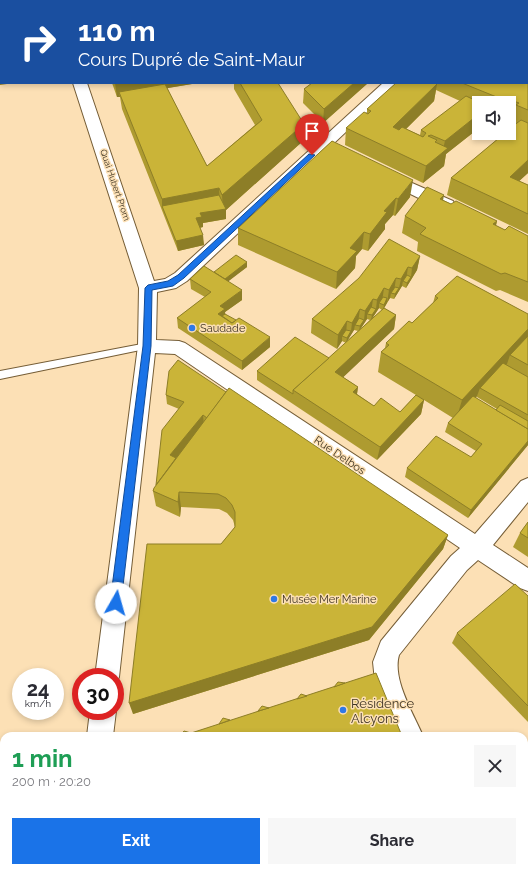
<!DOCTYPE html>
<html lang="en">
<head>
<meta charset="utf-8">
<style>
  body { margin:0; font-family:Raleway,sans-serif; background:#f7f7f7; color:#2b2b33; height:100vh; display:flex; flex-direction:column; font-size:15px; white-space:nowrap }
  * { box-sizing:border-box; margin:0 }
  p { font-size:13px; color:#7c7c81 }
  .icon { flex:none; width:22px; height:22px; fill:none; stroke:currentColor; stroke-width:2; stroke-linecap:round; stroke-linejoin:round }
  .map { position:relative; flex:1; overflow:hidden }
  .panel { position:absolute; left:0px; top:732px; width:528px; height:140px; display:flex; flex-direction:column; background:#fff; border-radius:12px 12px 0 0; box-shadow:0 2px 6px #0003 }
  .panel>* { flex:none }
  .banner { position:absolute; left:0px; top:0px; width:528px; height:84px; box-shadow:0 2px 6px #0003; background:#1a4fa0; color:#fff; overflow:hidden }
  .buttons { position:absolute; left:472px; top:96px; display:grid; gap:8px }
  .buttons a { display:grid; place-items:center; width:44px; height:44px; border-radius:0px; background:#fff; box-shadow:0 2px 6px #0003; font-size:20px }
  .speed { position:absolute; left:12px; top:668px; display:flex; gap:8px; font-size:20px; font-weight:700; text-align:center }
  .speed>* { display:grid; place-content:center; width:52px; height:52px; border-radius:50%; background:#fff; box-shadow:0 2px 6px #0003; line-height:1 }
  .speed small { font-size:10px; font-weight:400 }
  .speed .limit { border:6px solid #d22; background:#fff; color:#111 }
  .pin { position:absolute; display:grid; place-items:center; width:34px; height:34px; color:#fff; margin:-41px -17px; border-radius:50% 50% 50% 0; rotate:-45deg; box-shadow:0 0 4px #0007 }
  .pin .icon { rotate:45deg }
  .me { position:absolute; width:44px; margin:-22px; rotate:7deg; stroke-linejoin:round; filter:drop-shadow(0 0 3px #0008) }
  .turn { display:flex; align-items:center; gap:14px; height:84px; padding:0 12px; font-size:18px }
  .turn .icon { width:52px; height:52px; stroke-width:2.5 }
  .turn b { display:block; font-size:28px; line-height:34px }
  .round { display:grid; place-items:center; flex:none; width:42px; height:42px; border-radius:0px; background:#f7f7f7 }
  .summary { display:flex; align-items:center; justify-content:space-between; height:68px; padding:0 12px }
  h1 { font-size:24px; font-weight:700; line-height:30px; color:#1e9e55 }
  .button { display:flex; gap:8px; margin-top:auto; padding:8px 12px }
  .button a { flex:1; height:46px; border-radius:0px; background:#1a73e8; color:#fff; font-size:16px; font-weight:700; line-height:46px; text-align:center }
  .button a+a { background:#f7f7f7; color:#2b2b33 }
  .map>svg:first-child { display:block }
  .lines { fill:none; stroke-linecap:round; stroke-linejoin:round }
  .lane-casing { stroke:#755d36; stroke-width:2 }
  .street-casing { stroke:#755d36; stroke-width:2 }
  .secondary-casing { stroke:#755d36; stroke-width:24 }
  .lane { fill:#fff; fill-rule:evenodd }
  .street { fill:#fff; fill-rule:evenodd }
  .secondary { stroke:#fff; stroke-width:22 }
  .wall { fill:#ae9b30; fill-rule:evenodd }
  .shaded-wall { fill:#8d7e27 }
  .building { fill:#cab438; stroke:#8d7e27 }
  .route { fill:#1a73e8; stroke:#114b97 }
  .poi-dot { fill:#2f79e5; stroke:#fce0b5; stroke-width:1.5 }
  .labels { text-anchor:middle; stroke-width:3; stroke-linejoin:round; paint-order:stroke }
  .far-street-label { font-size:9px; fill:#413625; stroke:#fce0b5 }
  .poi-label { font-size:11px; fill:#413625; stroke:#fce0b5; text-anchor:start }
  .street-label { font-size:11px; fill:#413625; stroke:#fce0b5 }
  .near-poi-label { font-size:13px; fill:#413625; stroke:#fce0b5; text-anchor:start }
</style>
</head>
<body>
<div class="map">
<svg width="528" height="872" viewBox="0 0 528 872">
  <rect width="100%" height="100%" fill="#fce0b5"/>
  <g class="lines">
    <!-- lane casing -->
    <g class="lane-casing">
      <polygon id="lane" points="147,343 150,344 152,346 150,348 0,379 0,371"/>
    </g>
    <!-- street casing -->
    <g class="street-casing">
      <g id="street">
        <path d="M73,83H87L154,281L165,279L175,273L383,83H398L187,281L176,288L157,292L156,340L179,341L185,343L475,534L521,481L528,478V502L493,545L528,568V591L520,588L478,560L467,570L399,655C392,679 413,713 423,736H397L375,681L373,662L381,641L451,556L460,548L175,354L155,353L119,677L115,686V677H95L138,346L139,288Z"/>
        <polygon points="387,172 453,201 455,205 453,209 447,210 441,209 382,180 379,177 382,174"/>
        <polygon points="115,710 116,711 113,736 87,736 90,711 115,711"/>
        <polygon points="70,868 98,868 97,872 69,872"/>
        <polygon points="451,868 479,868 481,872 453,872"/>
      </g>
    </g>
    <!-- secondary casing -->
    <g class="secondary-casing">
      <polyline id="secondary" points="0,38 1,37"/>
    </g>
    <!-- lane -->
    <use href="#lane" class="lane"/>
    <!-- street -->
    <use href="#street" class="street"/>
    <!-- secondary -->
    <use href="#secondary" class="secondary"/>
  </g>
  <!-- wall -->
  <g class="wall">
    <path d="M528,79V173L519,181L528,185V234L447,195L451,178L516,124L512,122V119L509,118V103H479V128L446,154L444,166L423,183L345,145L346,128L367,113V109L396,83H527ZM436,90L460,101L421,130L420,135L406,129L434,101Z"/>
    <polygon points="112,83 198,83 167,88 207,166 255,125 234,89 234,83 278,83 303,141 226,210 226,219 203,223 203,227 200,228 204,245 178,251 122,109 120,97 117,97"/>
    <polygon points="312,83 368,83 323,123 303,103 304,89"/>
    <polygon points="332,141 410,197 395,216 393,215 385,224 385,229 368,251 362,249 356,256 355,268 336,289 238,245 238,228"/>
    <polygon points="443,200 451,204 497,221 496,226 505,230 528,236 528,302 500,290 496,291 417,251 418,242 402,233 405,216"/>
    <path d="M420,256L417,270L406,288L402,286L394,299L390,298L384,308L396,315L394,329L343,377L358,387L357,394L374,406L400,412L416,395L378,372L381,352L385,348L386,343L412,323L433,303L435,296L528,314V445L468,518L405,477L407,468L471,457L476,451L445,432L448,423L453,418L424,400L421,414L377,460L257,380V371L329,358L346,343L342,341L337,349L311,333L312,319ZM379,308L382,310L372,319ZM367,319L370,320L360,330ZM354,330L358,331L347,341ZM477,396V397L497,409L496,410L476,398Z"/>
    <polygon points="247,262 247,267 228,281 242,300 225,312 225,314 270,347 242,370 178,328 177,318 205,297 191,289 190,279"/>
    <polygon points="226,392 448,535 443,549 369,640 133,714 221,544 235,527 233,520 227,513 219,509 181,507 180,517 156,506 153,491 156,485 179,409 167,404 166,395"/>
    <polygon points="528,522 528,557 513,547 520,533"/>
    <polygon points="528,596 528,722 452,643 457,633"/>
    <polygon points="190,868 457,868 459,872 192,872"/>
  </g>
  <!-- shaded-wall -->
  <g class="shaded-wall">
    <polygon points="292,0 394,0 388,1 286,1"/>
    <polygon points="446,0 462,0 460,1 445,1"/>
    <polygon points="0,71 1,71 1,83 14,83 0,85"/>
    <polygon points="115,83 198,83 121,96 119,92 120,97 117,97"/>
    <polygon points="354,83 368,83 323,123 324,109"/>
    <polygon points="437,84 434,101 391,144 393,127"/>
    <polygon points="511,100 509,108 509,102"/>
    <polygon points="479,114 479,128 446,154 444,166 423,183 426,166 442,153 445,141"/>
    <polygon points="304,124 303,141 226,210 226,219 203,223 203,227 197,228 196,218 200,213 223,209 222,195"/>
    <polygon points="528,160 528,173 505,194 510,177"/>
    <polygon points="413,180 410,197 395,216 398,199"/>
    <polygon points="219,188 220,205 162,206 162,199"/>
    <polygon points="444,195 441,212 440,199"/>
    <polygon points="396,198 393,215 385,224 385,229 368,251 370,234 384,211"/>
    <polygon points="497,221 492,238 493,224"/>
    <polygon points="364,232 362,249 356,256 355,268 336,289 337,272 350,248"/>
    <polygon points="203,235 204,245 178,251 176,241"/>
    <polygon points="420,256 417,270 406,288 407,283 411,277 412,268"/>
    <polygon points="247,262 247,267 221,287 221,282"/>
    <polygon points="408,267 406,281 403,281 402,286 394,299 395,294 399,288 401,279"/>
    <polygon points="396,278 394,292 391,293 390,298 387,303 389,290"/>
    <polygon points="384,288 382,302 379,303 379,308 371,320 372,315 376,309 377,300"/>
    <polygon points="242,290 242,300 225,312 226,319 218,314 220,306"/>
    <polygon points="387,298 387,303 383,310 384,305"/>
    <polygon points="373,299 371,313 367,314 367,319 359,331 360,326 364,320 365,311"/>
    <polygon points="360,309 358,323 355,325 354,330 346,343 347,338 351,331 352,323"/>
    <polygon points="396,315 394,329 334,386 335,372"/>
    <polygon points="347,321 346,335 342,336 342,341 337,349 338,335"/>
    <polygon points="528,329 528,341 510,355 507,364 483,390 480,388 477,396 456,420 462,400"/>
    <polygon points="270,337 270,347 242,370 242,361"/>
    <polygon points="358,387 356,400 353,392"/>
    <polygon points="424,400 421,414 377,460 380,447"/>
    <polygon points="203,415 204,425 171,464 170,455"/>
    <polygon points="528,441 528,445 468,518 471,510"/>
    <polygon points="179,492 181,507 180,517 178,502"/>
    <polygon points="448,535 443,549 369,640 133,714 129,703"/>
    <polygon points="182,868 185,868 180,872 177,872"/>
  </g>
  <!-- building -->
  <g class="building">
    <polygon points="195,0 292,0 286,1 196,1"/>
    <polygon points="410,0 446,0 445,1 409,1"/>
    <rect x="0" y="42" width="1" height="29"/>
    <polygon points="527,79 528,79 528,110 516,105 519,103 511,100 509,102 462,83 527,83"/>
    <polygon points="240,83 278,83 304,124 222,195 219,188 162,199 119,92 165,84 207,166 262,120"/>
    <polygon points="312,83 354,83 324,109 304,89"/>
    <polygon points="396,83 434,83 437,84 393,127 399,130 402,127 423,137 426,133 421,130 466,96 481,103 479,103 479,114 445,141 431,135 428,136 437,140 435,142 448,148 426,166 346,128 364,112 368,114 371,111 367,109"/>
    <polygon points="521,120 528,123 528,160 510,177 528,185 528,214 451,178 505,133 509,133 509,129"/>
    <polygon points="332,141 413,180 398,199 396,198 384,211 387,212 370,234 364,232 350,248 357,251 337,272 238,228"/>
    <polygon points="427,187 444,195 440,199 451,204 456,201 497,221 493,224 505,230 509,226 528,236 528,282 505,273 501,274 420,234 426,228 405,216"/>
    <polygon points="219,195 226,209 200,213 202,217 196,218 203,235 176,241 162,206"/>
    <polygon points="389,239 420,256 412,268 408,267 401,279 396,278 389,290 384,288 377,300 373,299 365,311 360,309 352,323 347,321 338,335 312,319 359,278"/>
    <polygon points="236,255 247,262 225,279 214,272"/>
    <polygon points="204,266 242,290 220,306 225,309 218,314 232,323 239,318 270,337 242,361 177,318 211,292 190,279"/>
    <polygon points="407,275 411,277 407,283 403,281"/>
    <polygon points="457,276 528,314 528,329 462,400 381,352 389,345 386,343 409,321 412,323 438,298 435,296"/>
    <polygon points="395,287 399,288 395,294 391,293"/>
    <polygon points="383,297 387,298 384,305 379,303"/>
    <polygon points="371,307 376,309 372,315 367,314"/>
    <polygon points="384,308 396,315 335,372 358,387 353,392 374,406 381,398 400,412 416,395 424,400 380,447 293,390"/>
    <polygon points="225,314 236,320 232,323 222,316"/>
    <polygon points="359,318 364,320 360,326 355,325"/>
    <polygon points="346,330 351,331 347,338 342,336"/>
    <polygon points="528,336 528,365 510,355"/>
    <polygon points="295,337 329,358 293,390 293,394 257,371"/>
    <polygon points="178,360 226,392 207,418 203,415 170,455 176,458 156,485 162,430 184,402 166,395 169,371"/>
    <polygon points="503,363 528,377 528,415 480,388"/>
    <polygon points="229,388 448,535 372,627 129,703 147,544 221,544 235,527 235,512 232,505 226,498 218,494 179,492 178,502 153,491 154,488"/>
    <polygon points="473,396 528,429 528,441 471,510 407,468 436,436 471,457 482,444 448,423"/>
    <polygon points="500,405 528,421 528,429 496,410"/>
    <polygon points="528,522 528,538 520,533"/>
    <polygon points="515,584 528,596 528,706 457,633"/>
    <polygon points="376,673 402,736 182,736"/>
    <polygon points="338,682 345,683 334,687"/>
    <polygon points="301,694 307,696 297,699"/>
    <polygon points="262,706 269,708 258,711"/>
    <polygon points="223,718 230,720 219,724"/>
    <polygon points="184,731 191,733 180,736"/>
    <polygon points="114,868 182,868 177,872 114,872"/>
    <polygon points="190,868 356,868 358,872 193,872"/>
    <polygon points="361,868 457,868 459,872 363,872"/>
  </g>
  <!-- route -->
  <polygon class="route" points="309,154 315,155 184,278 173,286 152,290 151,346 121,603 119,607 116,608 112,607 110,603 143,346 145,288 148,285 168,281 178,275"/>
  <!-- markers -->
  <g class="poi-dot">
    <circle cx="192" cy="328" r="4"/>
    <circle cx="274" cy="599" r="4"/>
    <circle cx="343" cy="710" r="4"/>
  </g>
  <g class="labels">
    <!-- far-street labels -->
    <g class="far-street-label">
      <text transform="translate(115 185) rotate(71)" y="3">Quai Hubert Prom</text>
    </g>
    <!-- poi labels -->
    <g class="poi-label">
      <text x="200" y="332">Saudade</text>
      <text x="282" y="603">Musée Mer Marine</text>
    </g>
    <!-- street labels -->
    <g class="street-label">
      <text transform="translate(340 455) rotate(34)" y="4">Rue Delbos</text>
    </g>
    <!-- near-poi labels -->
    <g class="near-poi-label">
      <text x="351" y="708">Résidence<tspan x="351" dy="15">Alcyons</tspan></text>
    </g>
  </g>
</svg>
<div class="buttons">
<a><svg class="icon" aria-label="sound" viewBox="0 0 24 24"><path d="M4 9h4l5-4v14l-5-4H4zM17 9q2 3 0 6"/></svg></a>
</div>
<div class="speed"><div>24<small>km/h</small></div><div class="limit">30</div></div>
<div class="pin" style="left:312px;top:155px;background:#d93025"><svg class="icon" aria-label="arrive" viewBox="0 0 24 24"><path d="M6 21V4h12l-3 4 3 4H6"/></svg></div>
<svg class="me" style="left:116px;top:603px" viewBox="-20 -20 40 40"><circle r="19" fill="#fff"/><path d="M0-13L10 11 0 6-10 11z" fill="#1a73e8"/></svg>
<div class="banner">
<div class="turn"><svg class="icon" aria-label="right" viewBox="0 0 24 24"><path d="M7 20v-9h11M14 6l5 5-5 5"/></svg><div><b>110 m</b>Cours Dupré de Saint-Maur</div></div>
</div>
<section class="panel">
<div class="summary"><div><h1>1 min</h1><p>200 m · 20:20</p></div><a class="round"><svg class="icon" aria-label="close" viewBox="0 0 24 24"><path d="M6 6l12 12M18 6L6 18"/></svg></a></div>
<div class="button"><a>Exit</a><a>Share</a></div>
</section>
</div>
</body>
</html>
